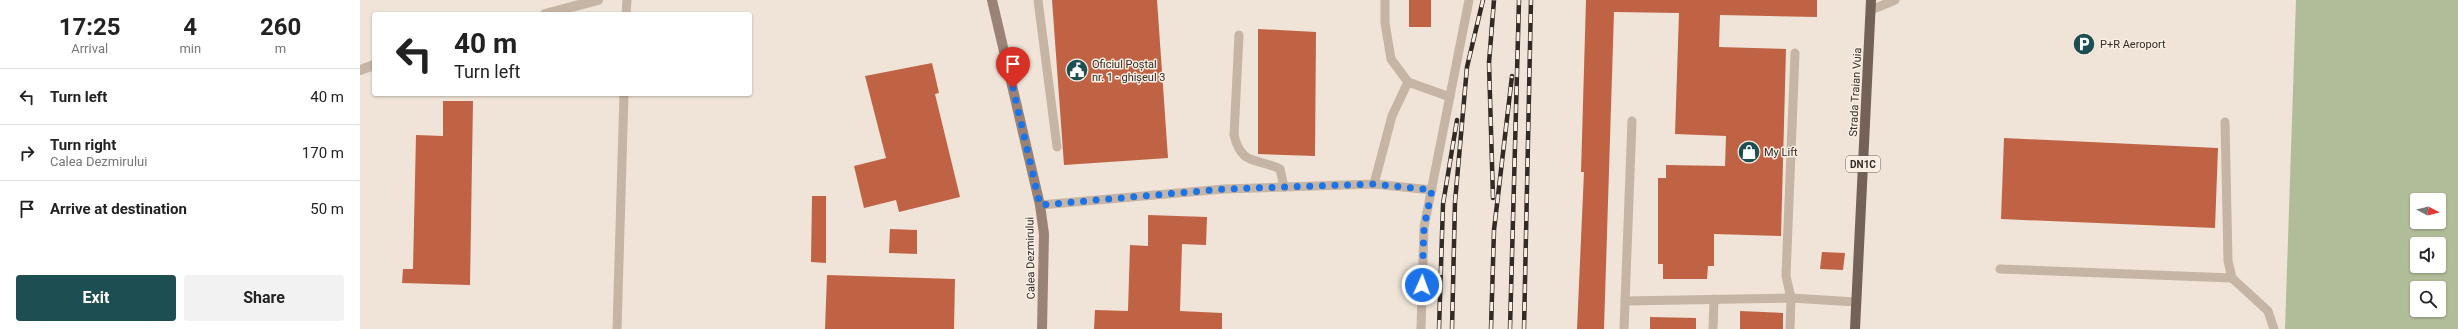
<!DOCTYPE html>
<html lang="en">
<head>
<meta charset="utf-8">
<style>
  body { margin:0; font-family:Roboto,sans-serif; background:#f2f2f2; color:#222; height:100vh; display:flex; flex-direction:column; font-size:15px; white-space:nowrap }
  * { box-sizing:border-box; margin:0 }
  p { font-size:13px; color:#767676 }
  .icon { flex:none; width:22px; height:22px; fill:none; stroke:currentColor; stroke-width:2; stroke-linecap:round; stroke-linejoin:round }
  .map { position:relative; flex:1; overflow:hidden }
  .sheet { display:flex; flex-direction:column; background:#fff; width:360px }
  .sheet>* { flex:none }
  .hud { position:absolute; left:12px; top:12px; width:380px; height:84px; border-radius:4px; box-shadow:0 1px 3px #0004; background:#fff; color:#222; overflow:hidden }
  .needle { width:26px; rotate:97deg }
  .tools { position:absolute; left:2050px; top:193px; display:grid; gap:8px }
  .tools a { display:grid; place-items:center; width:36px; height:36px; border-radius:4px; background:#fff; box-shadow:0 1px 3px #0004; font-size:20px }
  .pin { position:absolute; display:grid; place-items:center; width:34px; height:34px; color:#fff; margin:-41px -17px; border-radius:50% 50% 50% 0; rotate:-45deg; box-shadow:0 0 4px #0007 }
  .pin .icon { rotate:45deg }
  .me { position:absolute; width:44px; margin:-22px; rotate:2deg; stroke-linejoin:round; filter:drop-shadow(0 0 3px #0008) }
  .turn { display:flex; align-items:center; gap:14px; height:84px; padding:0 16px; font-size:18px }
  .turn .icon { width:52px; height:52px; stroke-width:2.5 }
  .turn b { display:block; font-size:28px; line-height:34px }
  .eta { display:flex; justify-content:space-evenly; align-items:center; height:68px; text-align:center }
  .eta b { font-size:24px; font-weight:700; line-height:28px }
  .primary-button { display:flex; gap:8px; margin-top:auto; padding:8px 16px }
  .primary-button a { flex:1; height:46px; border-radius:4px; background:#1d4e51; color:#fff; font-size:16px; font-weight:700; line-height:46px; text-align:center }
  .primary-button a+a { background:#f2f2f2; color:#222 }
  ul { padding:0; list-style:none }
  li { display:flex; align-items:center; gap:12px; height:56px; padding:0 16px; border-top:1px solid #e0e0e0 }
  li div { flex:1 }
  li b { display:block; font-size:15px }
  li em { font-style:normal }
  main { display:flex; flex:1; min-height:0 }
  .map>svg:first-child { display:block }
  .green { fill:#b1bd99; fill-rule:evenodd }
  .building { fill:#c06345 }
  .lines { fill:none; stroke-linecap:round; stroke-linejoin:round }
  .service { stroke:#c6b4a4; stroke-width:9 }
  .minor { stroke:#c6b4a4; stroke-width:10 }
  .secondary { stroke:#9a8376; stroke-width:10 }
  .primary { stroke:#746157; stroke-width:10 }
  .rail-casing { stroke:#322a25; stroke-width:4.5 }
  .rail { stroke:#f8eee3; stroke-width:3; stroke-dasharray:9; stroke-linecap:butt }
  .route { stroke:#1a73e8; stroke-width:7; stroke-dasharray:0 12.6 }
  .labels { text-anchor:middle; stroke-width:3; stroke-linejoin:round; paint-order:stroke }
  .shield { fill:#f8eee3; stroke:#6d655e; stroke-width:1 }
  .shield-label { font-size:10px; font-weight:bold; fill:#322a25 }
  .poi-label { font-size:11px; fill:#322a25; stroke:#f8eee3; text-anchor:start }
  .street-label { font-size:11px; fill:#322a25; stroke:#f8eee3 }
</style>
</head>
<body>
<main>
<section class="sheet">
<div class="eta">
<div><b>17:25</b><p>Arrival</p></div>
<div><b>4</b><p>min</p></div>
<div><b>260</b><p>m</p></div>
</div>
<ul>
<li><svg class="icon" aria-label="left" viewBox="0 0 24 24"><path d="M17 20v-9H6M10 6l-5 5 5 5"/></svg><div><b>Turn left</b></div><em>40 m</em></li>
<li><svg class="icon" aria-label="right" viewBox="0 0 24 24"><path d="M7 20v-9h11M14 6l5 5-5 5"/></svg><div><b>Turn right</b><p>Calea Dezmirului</p></div><em>170 m</em></li>
<li><svg class="icon" aria-label="arrive" viewBox="0 0 24 24"><path d="M6 21V4h12l-3 4 3 4H6"/></svg><div><b>Arrive at destination</b></div><em>50 m</em></li>
</ul>
<div class="primary-button"><a>Exit</a><a>Share</a></div>
</section>
<div class="map">
<svg width="2098" height="329" viewBox="0 0 2098 329">
  <rect width="100%" height="100%" fill="#efe4d7"/>
  <!-- green -->
  <path class="green" d="M1936,0H2098V329H1925ZM2057,200H2079V222H2057ZM2057,244H2079V266H2057ZM2057,288H2079V310H2057Z"/>
  <!-- building -->
  <g class="building">
    <polygon points="692,0 797,0 808,158 704,165"/>
    <rect x="1049" y="0" width="22" height="27"/>
    <polygon points="1226,0 1457,0 1457,17 1360,15 1359,47 1426,49 1421,236 1354,234 1354,266 1348,266 1347,279 1303,279 1303,264 1298,264 1298,178 1306,178 1306,165 1365,166 1366,136 1315,134 1319,13 1254,12 1244,329 1217,329 1224,172 1221,172"/>
    <polygon points="898,29 956,32 955,156 898,154"/>
    <polygon points="572,63 579,93 575,94 600,197 539,212 536,200 504,208 494,166 526,158 505,76"/>
    <polygon points="83,101 113,101 110,285 42,283 43,269 53,269 56,135 83,136"/>
    <polygon points="1644,138 1858,148 1855,228 1641,219"/>
    <polygon points="452,196 466,196 466,263 451,262"/>
    <polygon points="788,215 847,217 846,245 822,244 820,311 862,313 862,329 734,329 735,310 768,311 770,245 788,246"/>
    <polygon points="530,229 557,230 557,254 529,253"/>
    <polygon points="1462,252 1485,253 1483,270 1460,269"/>
    <polygon points="467,275 595,279 594,329 465,329"/>
    <polygon points="1380,311 1423,313 1423,329 1380,329"/>
    <polygon points="1290,317 1336,318 1336,329 1290,329"/>
  </g>
  <g class="lines">
    <!-- service -->
    <g class="service">
      <polyline points="678,0 697,147"/>
      <polyline points="1025,0 1025,23 1031,59 1048,82 1090,97"/>
      <polyline points="1511,10 1535,0"/>
      <polyline points="266,14 267,0"/>
      <path d="M879,35L874,135C882,167 896,157 920,169L924,187"/>
      <polyline points="1865,122 1868,261 1872,278 1908,311 1914,329"/>
      <polyline points="1014,184 1032,116 1048,82"/>
      <polyline points="680,205 864,189 1014,184 1072,190"/>
      <polyline points="1640,269 1872,278"/>
      <polyline points="1265,301 1431,298 1496,302"/>
      <polyline points="257,329 264,94"/>
      <polyline points="1061,329 1064,227 1109,0"/>
      <polyline points="1264,329 1272,121"/>
      <polyline points="1353,329 1354,299"/>
      <polyline points="1430,329 1431,298 1426,276 1435,53"/>
    </g>
    <!-- minor -->
    <g class="minor">
      <polyline points="185,14 238,0"/>
      <polyline points="0,70 14,65"/>
    </g>
    <!-- secondary -->
    <polyline class="secondary" points="632,0 680,205 684,234 682,329"/>
    <!-- primary -->
    <polyline class="primary" points="1495,329 1511,0"/>
    <!-- rail casing -->
    <g class="rail-casing">
      <g id="rail">
        <polyline points="1133,198 1129,63 1134,0"/>
        <polyline points="1079,329 1083,204 1097,120"/>
        <polyline points="1092,329 1095,202 1107,67 1123,0"/>
        <polyline points="1131,329 1134,230 1152,76"/>
        <polyline points="1150,329 1159,0"/>
        <polyline points="1164,329 1171,0"/>
      </g>
    </g>
    <!-- rail -->
    <use href="#rail" class="rail"/>
  </g>
  <g class="lines">
    <!-- route -->
    <polyline class="route" points="653,88 680,205 864,189 1014,184 1072,190 1064,227 1062,285"/>
  </g>
  <!-- icons -->
  <defs>
    <g id="parking-disc" transform="scale(1.15)"><circle r="9.5" fill="#1d4e51" stroke="#f8eee3"/><path d="M-3.5-5.5H1a3.5 3.5 0 0 1 0 7H-1V5.5H-3.5ZM-1-3.4V-.6H.8a1.4 1.4 0 0 0 0-2.8Z" fill="#fff"/></g>
    <g id="civic-disc" transform="scale(1.15)"><circle r="9.5" fill="#1d4e51" stroke="#f8eee3"/><path d="M-.6-6.5H3V-4.5H.6V-3L4-1V1h2V6H-6V1h2V-1L-.6-3ZM-1.2 2.5V6h2.4V2.5Z" fill="#fff"/></g>
    <g id="shop-disc" transform="scale(1.15)"><circle r="9.5" fill="#1d4e51" stroke="#f8eee3"/><path d="M-5-2.5h2.3a2.7 3.5 0 0 1 5.4 0H5L5.5 6h-11ZM-1.5-2.5h3a1.5 2.3 0 0 0-3 0Z" fill="#fff"/></g>
  </defs>
  <g fill-rule="evenodd">
    <use href="#parking-disc" x="1724" y="44"/>
    <use href="#civic-disc" x="717" y="70"/>
    <use href="#shop-disc" x="1389" y="152"/>
  </g>
  <g class="labels">
    <!-- shield labels -->
    <rect class="shield" x="1486" y="156" width="34" height="16" rx="3"/>
    <g class="shield-label">
      <text x="1503" y="168">DN1C</text>
    </g>
    <!-- poi labels -->
    <g class="poi-label">
      <text x="1740" y="48">P+R Aeroport</text>
      <text x="732" y="68">Oficiul Poștal<tspan x="732" dy="13">nr. 1 - ghișeul 3</tspan></text>
      <text x="1404" y="156">My Lift</text>
    </g>
    <!-- street labels -->
    <g class="street-label">
      <text transform="translate(1495 92) rotate(-87)" y="4">Strada Traian Vuia</text>
      <text transform="translate(670 258) rotate(-91)" y="4">Calea Dezmirului</text>
    </g>
  </g>
</svg>
<div class="tools">
<a><svg class="needle" viewBox="-14 -14 28 28"><path d="M0-13l5 13h-10z" fill="#e53935"/><path d="M0 13l5-13h-10z" fill="#767676"/></svg></a>
<a><svg class="icon" aria-label="sound" viewBox="0 0 24 24"><path d="M4 9h4l5-4v14l-5-4H4zM17 9q2 3 0 6"/></svg></a>
<a><svg class="icon" aria-label="search" viewBox="0 0 24 24"><circle cx="10" cy="10" r="6"/><path d="M15 15l6 6"/></svg></a>
</div>
<div class="pin" style="left:653px;top:88px;background:#d93025"><svg class="icon" aria-label="arrive" viewBox="0 0 24 24"><path d="M6 21V4h12l-3 4 3 4H6"/></svg></div>
<svg class="me" style="left:1062px;top:285px" viewBox="-20 -20 40 40"><circle r="17" fill="#1a73e8" stroke="#fff" stroke-width="3"/><path d="M0-11L8 9 0 5-8 9z" fill="#fff"/></svg>
<div class="hud">
<div class="turn"><svg class="icon" aria-label="left" viewBox="0 0 24 24"><path d="M17 20v-9H6M10 6l-5 5 5 5"/></svg><div><b>40 m</b>Turn left</div></div>
</div>
</div>
</main>
</body>
</html>
